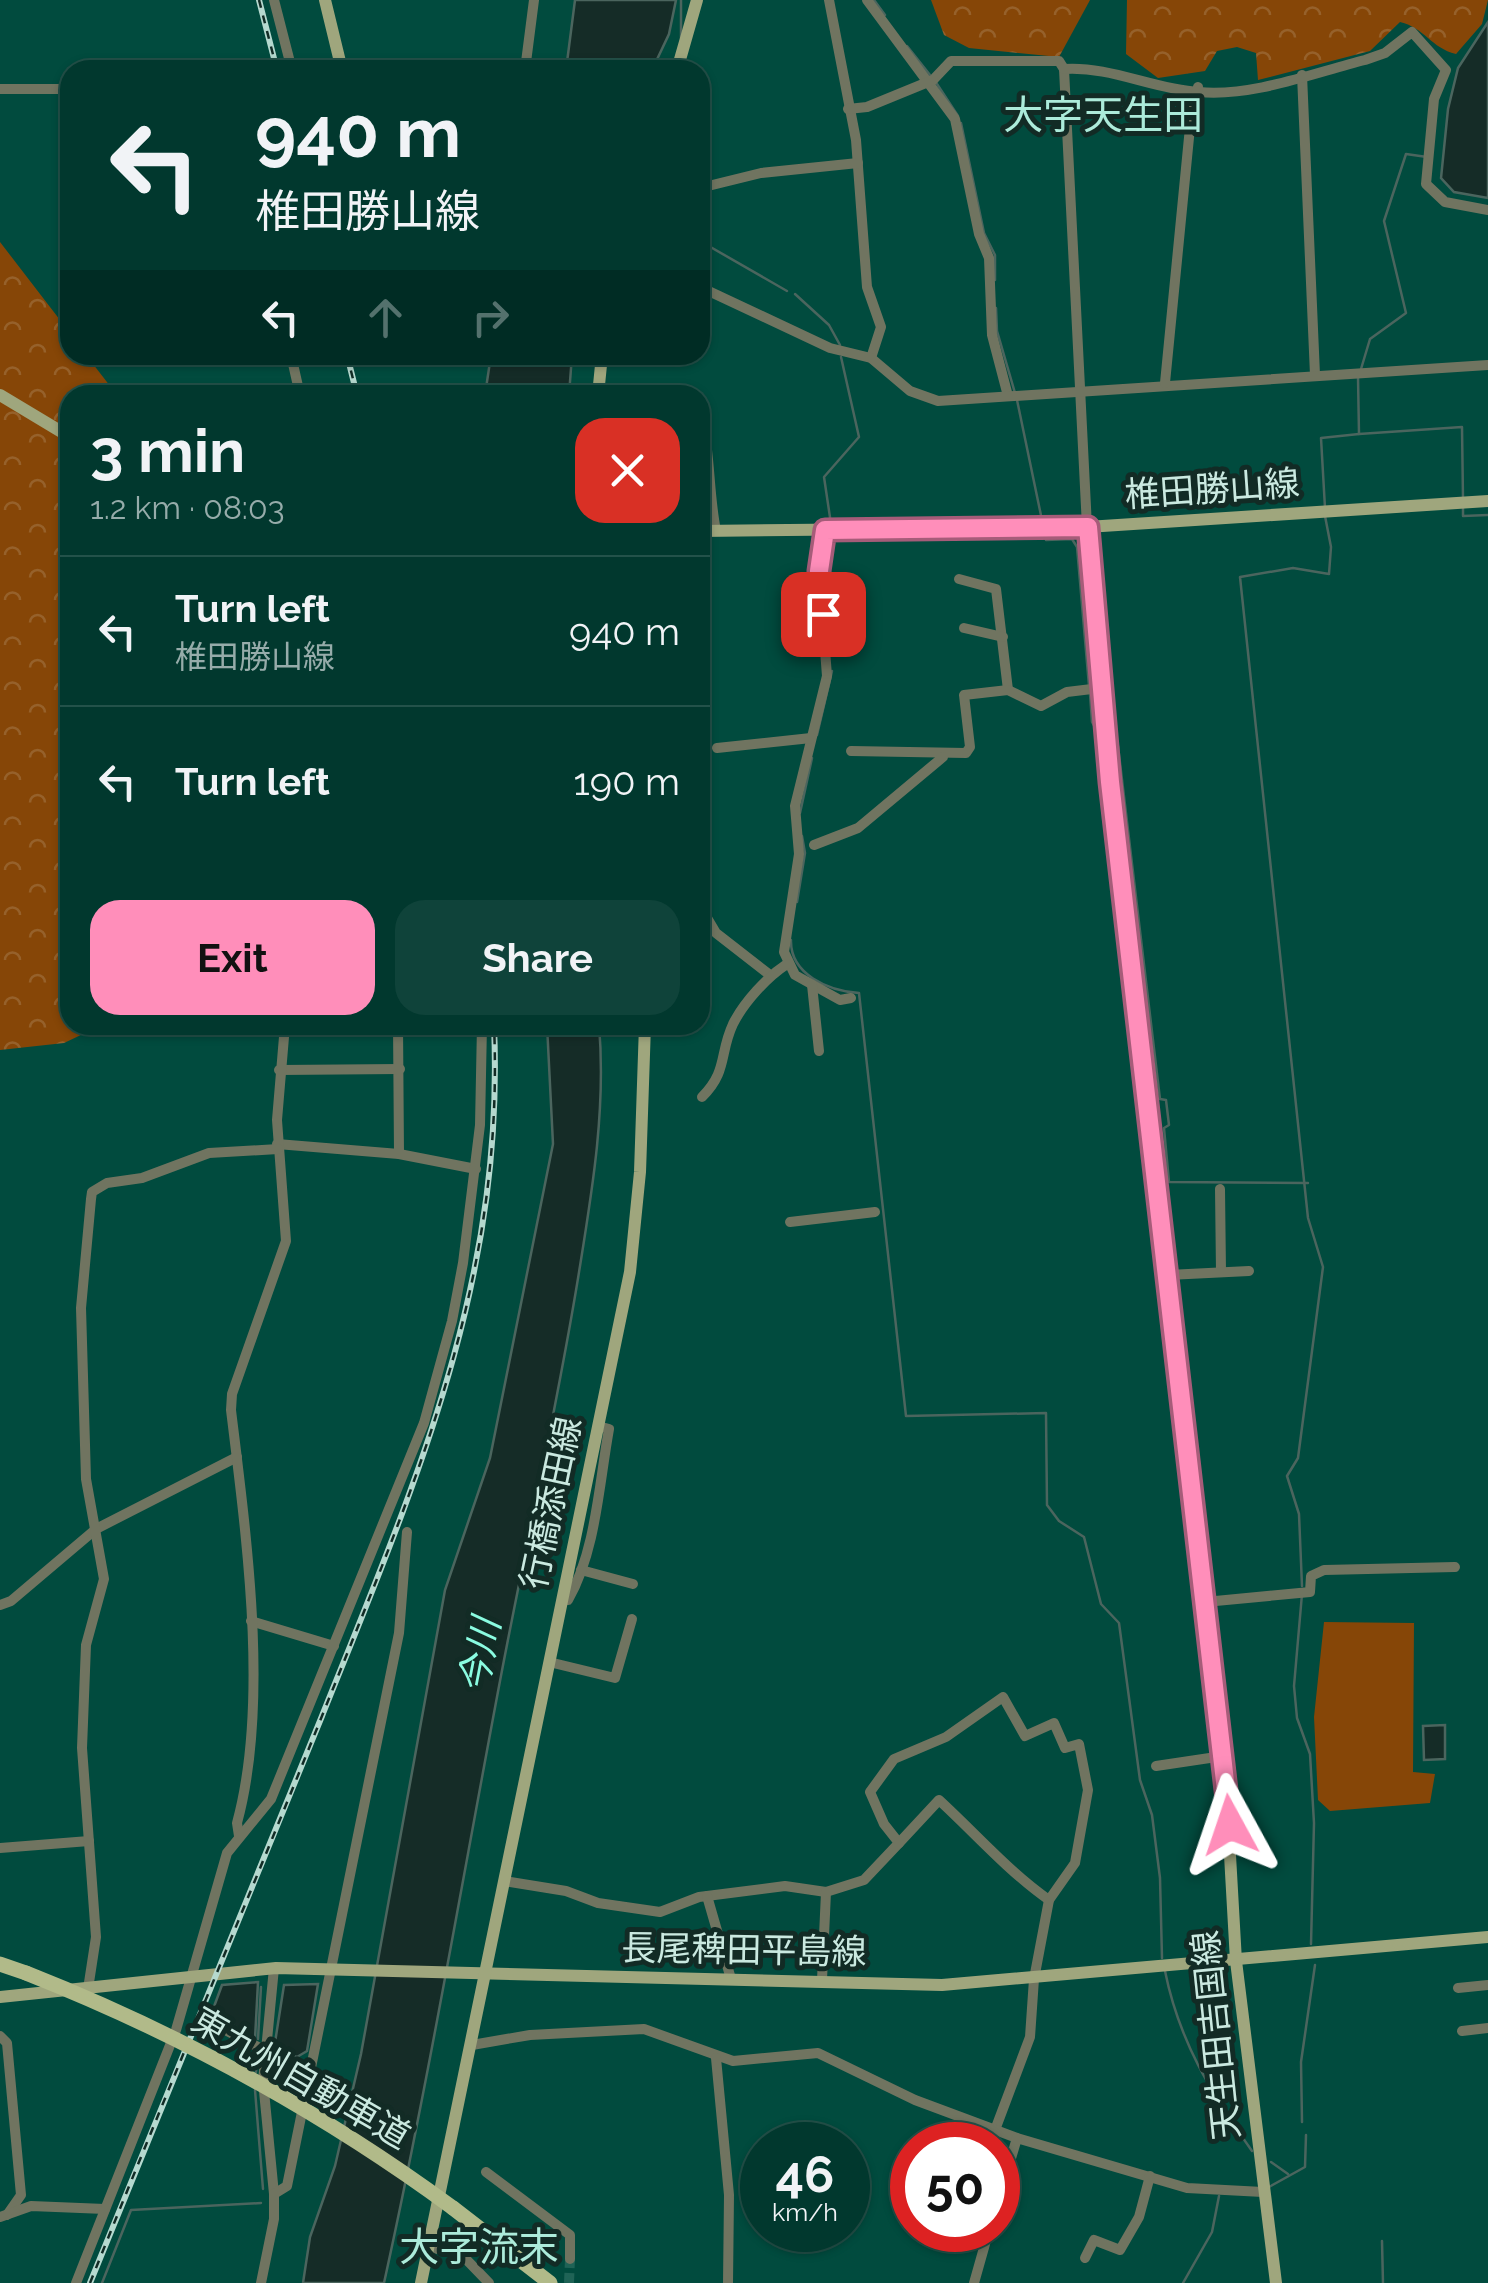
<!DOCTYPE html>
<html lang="en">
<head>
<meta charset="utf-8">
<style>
  body { margin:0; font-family:Raleway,"Noto Sans JP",sans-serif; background:#0f433a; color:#f1f3f6; height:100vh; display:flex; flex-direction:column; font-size:38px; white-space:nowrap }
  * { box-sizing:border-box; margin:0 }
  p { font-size:32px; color:#96acaa }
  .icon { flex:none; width:55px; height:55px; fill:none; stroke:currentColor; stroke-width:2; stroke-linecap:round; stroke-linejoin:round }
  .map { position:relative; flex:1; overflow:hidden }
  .panel { position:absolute; left:60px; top:385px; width:650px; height:650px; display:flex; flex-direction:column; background:#01382e; border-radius:30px; box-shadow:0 2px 8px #0004,0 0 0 2px #23524a }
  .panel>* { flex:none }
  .guide { position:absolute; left:60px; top:60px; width:650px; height:305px; border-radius:30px; box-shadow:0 2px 8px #0004,0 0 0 2px #23524a; background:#01382e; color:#f1f3f6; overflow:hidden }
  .speed { position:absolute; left:740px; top:2122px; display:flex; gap:20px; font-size:50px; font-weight:700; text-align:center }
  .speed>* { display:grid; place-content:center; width:130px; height:130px; border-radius:50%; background:#01382e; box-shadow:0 2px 8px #0004,0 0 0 2px #23524a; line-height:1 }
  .speed small { font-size:25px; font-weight:400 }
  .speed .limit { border:15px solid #d22; background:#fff; color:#111 }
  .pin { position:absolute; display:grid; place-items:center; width:85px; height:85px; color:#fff; margin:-42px; border-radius:20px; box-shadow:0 5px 15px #0006 }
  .me { position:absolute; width:110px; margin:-55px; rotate:355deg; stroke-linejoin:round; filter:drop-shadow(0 0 8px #0008) }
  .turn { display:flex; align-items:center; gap:35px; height:210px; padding:0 30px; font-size:45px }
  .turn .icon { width:130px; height:130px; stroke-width:2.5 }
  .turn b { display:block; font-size:70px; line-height:85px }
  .lanes { display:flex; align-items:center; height:95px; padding:0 30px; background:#0003; justify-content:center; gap:50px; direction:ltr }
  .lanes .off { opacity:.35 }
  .round { display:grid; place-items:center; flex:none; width:105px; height:105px; border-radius:30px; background:#0f433a }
  .head { display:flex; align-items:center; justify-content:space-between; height:170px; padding:0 30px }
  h1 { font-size:60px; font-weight:700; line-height:75px }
  .cta { display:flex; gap:20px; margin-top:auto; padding:20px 30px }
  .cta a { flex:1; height:115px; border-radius:30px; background:#ff8eba; color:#111; font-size:40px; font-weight:700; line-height:115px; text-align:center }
  .cta a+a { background:#0f433a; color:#f1f3f6 }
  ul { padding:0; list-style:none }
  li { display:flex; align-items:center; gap:30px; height:150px; padding:0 30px; border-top:2px solid #23524a }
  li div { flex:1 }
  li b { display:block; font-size:38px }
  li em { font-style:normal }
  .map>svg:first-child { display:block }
  .green { fill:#864607 }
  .forest { fill:url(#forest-crowns) }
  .water { fill:#152c27; stroke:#4b655e; stroke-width:2.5 }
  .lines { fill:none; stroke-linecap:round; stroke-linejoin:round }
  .stream { stroke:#4b655e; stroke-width:2.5 }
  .minor-tunnel { stroke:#1f6356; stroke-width:10; stroke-dasharray:10 5; stroke-linecap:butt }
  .minor { stroke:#707460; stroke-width:10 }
  .major { stroke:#9fa67d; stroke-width:12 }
  .highway { stroke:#b1ba89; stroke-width:15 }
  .rail-casing { stroke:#b5d9cf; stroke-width:6 }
  .rail { stroke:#122b25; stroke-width:2.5; stroke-dasharray:8; stroke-linecap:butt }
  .highway-bridge { stroke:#b1ba89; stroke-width:15 }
  .route-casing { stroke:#a65c79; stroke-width:25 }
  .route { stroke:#ff8eba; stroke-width:18 }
  .labels { text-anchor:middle; stroke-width:10; stroke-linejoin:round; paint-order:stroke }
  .street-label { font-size:35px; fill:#cae9e0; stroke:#122b25 }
  .water-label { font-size:38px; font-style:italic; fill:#8afce1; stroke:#122b25 }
  .quarter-label { font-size:40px; fill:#acebda; stroke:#122b25 }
</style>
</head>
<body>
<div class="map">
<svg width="1488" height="2283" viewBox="0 0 1488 2283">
  <defs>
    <pattern id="forest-crowns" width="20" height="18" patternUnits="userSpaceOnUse" patternTransform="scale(2.5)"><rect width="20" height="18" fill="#864607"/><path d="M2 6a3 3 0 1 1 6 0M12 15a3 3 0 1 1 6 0" fill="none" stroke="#96612b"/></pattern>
  </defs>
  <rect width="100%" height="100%" fill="#014b3e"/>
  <!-- green -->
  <polygon class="green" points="1324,1622 1414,1623 1413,1772 1435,1774 1430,1803 1330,1811 1318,1800 1314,1717"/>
  <!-- forest -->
  <g class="forest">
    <polygon points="931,0 1090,0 1059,57 969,48 944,35"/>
    <path d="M1127,0H1488L1482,24L1456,54C1431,48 1425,28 1400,22L1370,51L1258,80L1256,53L1237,47L1217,51L1205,71L1158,78L1126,54Z"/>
    <polygon points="0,242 70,333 70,355 86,355 117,395 70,395 70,1025 102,1025 64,1043 0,1050"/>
  </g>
  <!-- water -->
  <g class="water">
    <polygon points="575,0 676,0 669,34 652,70 566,70"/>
    <polygon points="1488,22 1488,198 1454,192 1441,178 1448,109 1458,68"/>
    <polygon points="491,355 572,355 569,395 485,395"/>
    <path d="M547,1025H599C606,1106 593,1186 580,1266C558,1405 526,1543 500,1681C462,1882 428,2083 384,2283H303L310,2237L335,2166L361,2054L445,1590L490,1458L553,1144Z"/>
    <polygon points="1445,1725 1445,1759 1424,1760 1423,1726"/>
    <polygon points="258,1982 255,2039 212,2012 222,1985"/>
    <polygon points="318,1984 307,2051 297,2057 274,2049 284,1985"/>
  </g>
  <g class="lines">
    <!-- stream -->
    <g class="stream">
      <polyline points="874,0 885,15"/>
      <polyline points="681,38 681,0"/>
      <polyline points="907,46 930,75"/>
      <polyline points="685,61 687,70"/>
      <polyline points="935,81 958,116"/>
      <polyline points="961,123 984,233 995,255 995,280"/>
      <polyline points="700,241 787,291"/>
      <polyline points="795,294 829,325 840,345"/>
      <polyline points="996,308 997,331 1015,393"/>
      <polyline points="1361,369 1370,339 1406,313 1384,221 1406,154 1427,157"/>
      <polyline points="1358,377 1359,434 1462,427 1463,499"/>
      <polyline points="1017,400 1043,525"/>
      <polyline points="1463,507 1463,516 1488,515"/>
      <polyline points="1325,508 1321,438 1359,434"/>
      <polyline points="831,524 824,477 859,437 841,357"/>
      <polyline points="1045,532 1046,540 1072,539 1077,547 1089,686"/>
      <path d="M829,537C825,577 833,614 830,653"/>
      <polyline points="1090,694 1092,722 1101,738"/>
      <polyline points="817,735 832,671"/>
      <polyline points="1112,743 1118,746 1160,1099 1166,1100 1169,1125 1164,1128 1169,1182 1308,1183"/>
      <polyline points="800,813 812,758"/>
      <polyline points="797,902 805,853 802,836"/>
      <path d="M791,940C790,974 828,991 859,993L906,1416L1046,1413L1047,1505L1059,1521L1084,1537L1101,1604L1119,1623L1140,1780L1152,1815L1160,1878L1162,1958"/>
      <polyline points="1302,1586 1299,1514 1287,1476 1298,1458 1323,1267 1308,1218 1240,577 1293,568 1329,574 1331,547 1325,516"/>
      <polyline points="1302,1594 1294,1686 1297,1718 1310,1754 1314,1823 1311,1944"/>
      <path d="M1165,1971C1179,2041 1211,2093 1252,2151"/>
      <polyline points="258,2039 261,1987"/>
      <polyline points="256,2072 257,2054"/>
      <polyline points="255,2090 263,2189"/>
      <polyline points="1302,2122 1301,2062 1315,1965"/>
      <polyline points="1271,2162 1288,2174"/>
      <polyline points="1269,2187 1305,2167 1306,2135"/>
      <polyline points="1382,2241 1383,2283"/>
      <polyline points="102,2283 131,2210 261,2203"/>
      <polyline points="1183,2283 1212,2232 1219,2196"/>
    </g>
    <!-- minor-tunnel -->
    <polyline class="minor-tunnel" points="569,2283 570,2259"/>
    <!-- minor -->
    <g class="minor">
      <polyline points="274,0 292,70"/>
      <polyline points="829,0 856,140 867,287 881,327 871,358"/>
      <polyline points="867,0 955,119 979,234 989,258 992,335 1008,396"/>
      <polyline points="1064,69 1087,527"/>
      <polyline points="525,70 534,0"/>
      <polyline points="1302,75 1315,375"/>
      <polyline points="0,89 70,89"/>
      <path d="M848,109L867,107L933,80L951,61H1059L1064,69C1111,66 1152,89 1199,92C1253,97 1313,73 1365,60L1385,53L1412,32L1446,70L1434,99L1426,184L1445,202L1488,210"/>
      <polyline points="700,188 761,173 858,163"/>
      <polyline points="700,287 830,348 871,358 910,391 938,401 1488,365"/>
      <polyline points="291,355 300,395"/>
      <polyline points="1165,383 1191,117 1198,87"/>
      <path d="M700,413C711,452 708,491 716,531"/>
      <polyline points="825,530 819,571 827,676 795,806 799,854 784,952 795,975 840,1000 851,998"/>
      <polyline points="959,579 996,589 1008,690"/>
      <polyline points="964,628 1003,637"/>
      <polyline points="717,748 811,738"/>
      <polyline points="851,751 966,753 970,747 964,695 1008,690 1041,706 1067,692 1100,688"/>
      <polyline points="814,845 858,828 943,757"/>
      <polyline points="700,906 716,933 770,975"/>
      <polyline points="812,985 819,1051"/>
      <polyline points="398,1025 399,1154"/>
      <polyline points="279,1070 400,1069"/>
      <path d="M702,1097C728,1071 719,1054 733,1024C744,1002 767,977 787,964"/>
      <polyline points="277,1144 399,1154 476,1169"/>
      <polyline points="1220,1189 1221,1272"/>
      <polyline points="790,1222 875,1212"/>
      <polyline points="1168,1275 1249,1271"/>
      <polyline points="581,1570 633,1584"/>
      <path d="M562,1599L568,1600C596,1551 599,1484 609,1429L598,1426"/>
      <polyline points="1205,1602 1310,1592 1311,1576 1324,1570 1455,1567"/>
      <polyline points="0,1605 11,1601 96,1529 237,1457"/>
      <polyline points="251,1621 334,1646"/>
      <polyline points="549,1662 615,1678 632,1619"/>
      <polyline points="1156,1766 1223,1756"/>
      <path d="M239,1836L237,1823C270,1702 246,1534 231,1410L232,1394L286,1241L277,1120L285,1025"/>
      <path d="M899,1843L939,1800C976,1834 1009,1872 1049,1900"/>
      <polyline points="0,1848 89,1841"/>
      <polyline points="504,1881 566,1891 598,1903 660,1912 699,1897 785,1886 826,1892"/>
      <polyline points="707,1896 731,1979"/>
      <polyline points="822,1980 826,1892 864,1880 899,1843 884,1824 870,1792 894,1759 946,1737 1003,1697 1025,1736 1054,1723 1065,1748 1079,1744 1088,1790 1075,1863 1049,1900 1034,1979 1030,2037 995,2130"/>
      <polyline points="1458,1988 1488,1985"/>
      <polyline points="88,1989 96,1937 82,1748 86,1645 104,1579 86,1479 81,1308 91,1199 92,1192 107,1183 142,1178 209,1153 278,1149"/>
      <polyline points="210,2022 298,2068"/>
      <polyline points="1462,2031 1488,2028"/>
      <polyline points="0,2036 7,2043 21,2195 7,2215"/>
      <polyline points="472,2045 530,2035 644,2029 733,2061 818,2053 915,2100 1017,2138 1187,2188 1263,2192"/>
      <polyline points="716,2058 729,2195 728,2283"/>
      <polyline points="486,2172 570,2235 570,2259"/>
      <polyline points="274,2194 263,2081 274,1968"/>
      <polyline points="998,2202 1017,2138"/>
      <polyline points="0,2217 31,2206 105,2209"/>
      <polyline points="429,2247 462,2255 489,2283"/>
      <polyline points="1085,2258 1094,2240 1120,2250 1139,2217 1150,2176"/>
      <polyline points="76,2283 176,2030 227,1853 271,1799 424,1423 452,1321 463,1263 480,1125 482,1025"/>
      <polyline points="261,2283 274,2219 274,2194 287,2186 399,1633 407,1532"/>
      <polyline points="974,2283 989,2230"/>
    </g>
    <!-- major -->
    <g class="major">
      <polyline points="325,0 342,70"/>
      <polyline points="677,70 697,0"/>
      <polyline points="0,395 70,437"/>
      <polyline points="598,395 602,355"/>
      <polyline points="1087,527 1110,782 1225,1767 1236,1961 1276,2283"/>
      <polyline points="700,531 1087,527 1488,501"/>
      <polyline points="0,1997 276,1968 942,1985 1488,1937"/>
      <polyline points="421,2283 630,1272 640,1172 645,1025"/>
    </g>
    <!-- highway -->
    <g class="highway">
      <polyline points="0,1964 26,1973"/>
      <polyline points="453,2208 550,2283"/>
    </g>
    <!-- rail casing -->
    <g class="rail-casing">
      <g id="rail">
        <polyline points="259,0 277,70"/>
        <polyline points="347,355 357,395"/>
        <path d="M90,2283C166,2093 246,1905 322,1716C415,1484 505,1282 494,1025"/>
      </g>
    </g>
    <!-- rail -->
    <use href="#rail" class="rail"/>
    <!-- highway-bridge -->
    <path class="highway-bridge" d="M26,1973C178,2033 321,2111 453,2208"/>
  </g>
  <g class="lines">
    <!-- route casing -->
    <g class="route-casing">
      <polyline id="route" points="823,614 819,571 825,530 1088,527 1110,782 1230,1825"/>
    </g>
    <!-- route -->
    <use href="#route" class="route"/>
  </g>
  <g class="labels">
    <!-- street labels -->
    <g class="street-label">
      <text transform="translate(1212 489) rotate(-4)" y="12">椎田勝山線</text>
      <text transform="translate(551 1503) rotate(-78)" y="12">行橋添田線</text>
      <text transform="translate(744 1950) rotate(1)" y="12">長尾稗田平島線</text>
      <text transform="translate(1216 2035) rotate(-96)" y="12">天生田吉国線</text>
      <text transform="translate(301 2078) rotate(30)" y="12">東九州自動車道</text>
    </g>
    <!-- water labels -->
    <g class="water-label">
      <text transform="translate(480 1656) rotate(-79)" y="13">今川</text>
    </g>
    <!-- quarter labels -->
    <g class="quarter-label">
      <text x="1103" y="129">大字天生田</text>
      <text x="479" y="2261">大字流末</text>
    </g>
  </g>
</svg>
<div class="speed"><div>46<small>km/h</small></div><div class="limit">50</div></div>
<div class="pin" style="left:823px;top:614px;background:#d93025"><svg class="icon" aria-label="arrive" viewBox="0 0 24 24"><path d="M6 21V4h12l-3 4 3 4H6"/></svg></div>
<svg class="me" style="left:1230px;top:1825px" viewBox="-20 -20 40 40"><path d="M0-17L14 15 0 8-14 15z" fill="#ff8eba" stroke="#fff" stroke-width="4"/></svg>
<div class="guide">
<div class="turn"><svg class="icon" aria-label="left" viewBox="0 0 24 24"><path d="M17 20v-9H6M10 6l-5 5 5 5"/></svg><div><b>940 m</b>椎田勝山線</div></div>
<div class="lanes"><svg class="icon" aria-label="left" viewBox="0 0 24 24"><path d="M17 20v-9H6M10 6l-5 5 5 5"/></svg><svg class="icon off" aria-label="ahead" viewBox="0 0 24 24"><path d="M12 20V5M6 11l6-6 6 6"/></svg><svg class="icon off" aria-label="right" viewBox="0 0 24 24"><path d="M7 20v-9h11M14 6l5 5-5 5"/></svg></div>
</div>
<section class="panel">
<div class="head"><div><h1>3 min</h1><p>1.2 km · 08:03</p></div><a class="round" style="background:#d93025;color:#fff"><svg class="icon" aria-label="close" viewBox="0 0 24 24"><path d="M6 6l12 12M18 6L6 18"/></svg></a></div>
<ul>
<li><svg class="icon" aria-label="left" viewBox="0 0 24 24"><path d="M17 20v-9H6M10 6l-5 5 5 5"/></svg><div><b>Turn left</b><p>椎田勝山線</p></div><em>940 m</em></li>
<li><svg class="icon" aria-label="left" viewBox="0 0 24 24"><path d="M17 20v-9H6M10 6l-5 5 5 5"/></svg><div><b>Turn left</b></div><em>190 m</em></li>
</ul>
<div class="cta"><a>Exit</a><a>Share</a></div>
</section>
</div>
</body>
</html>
